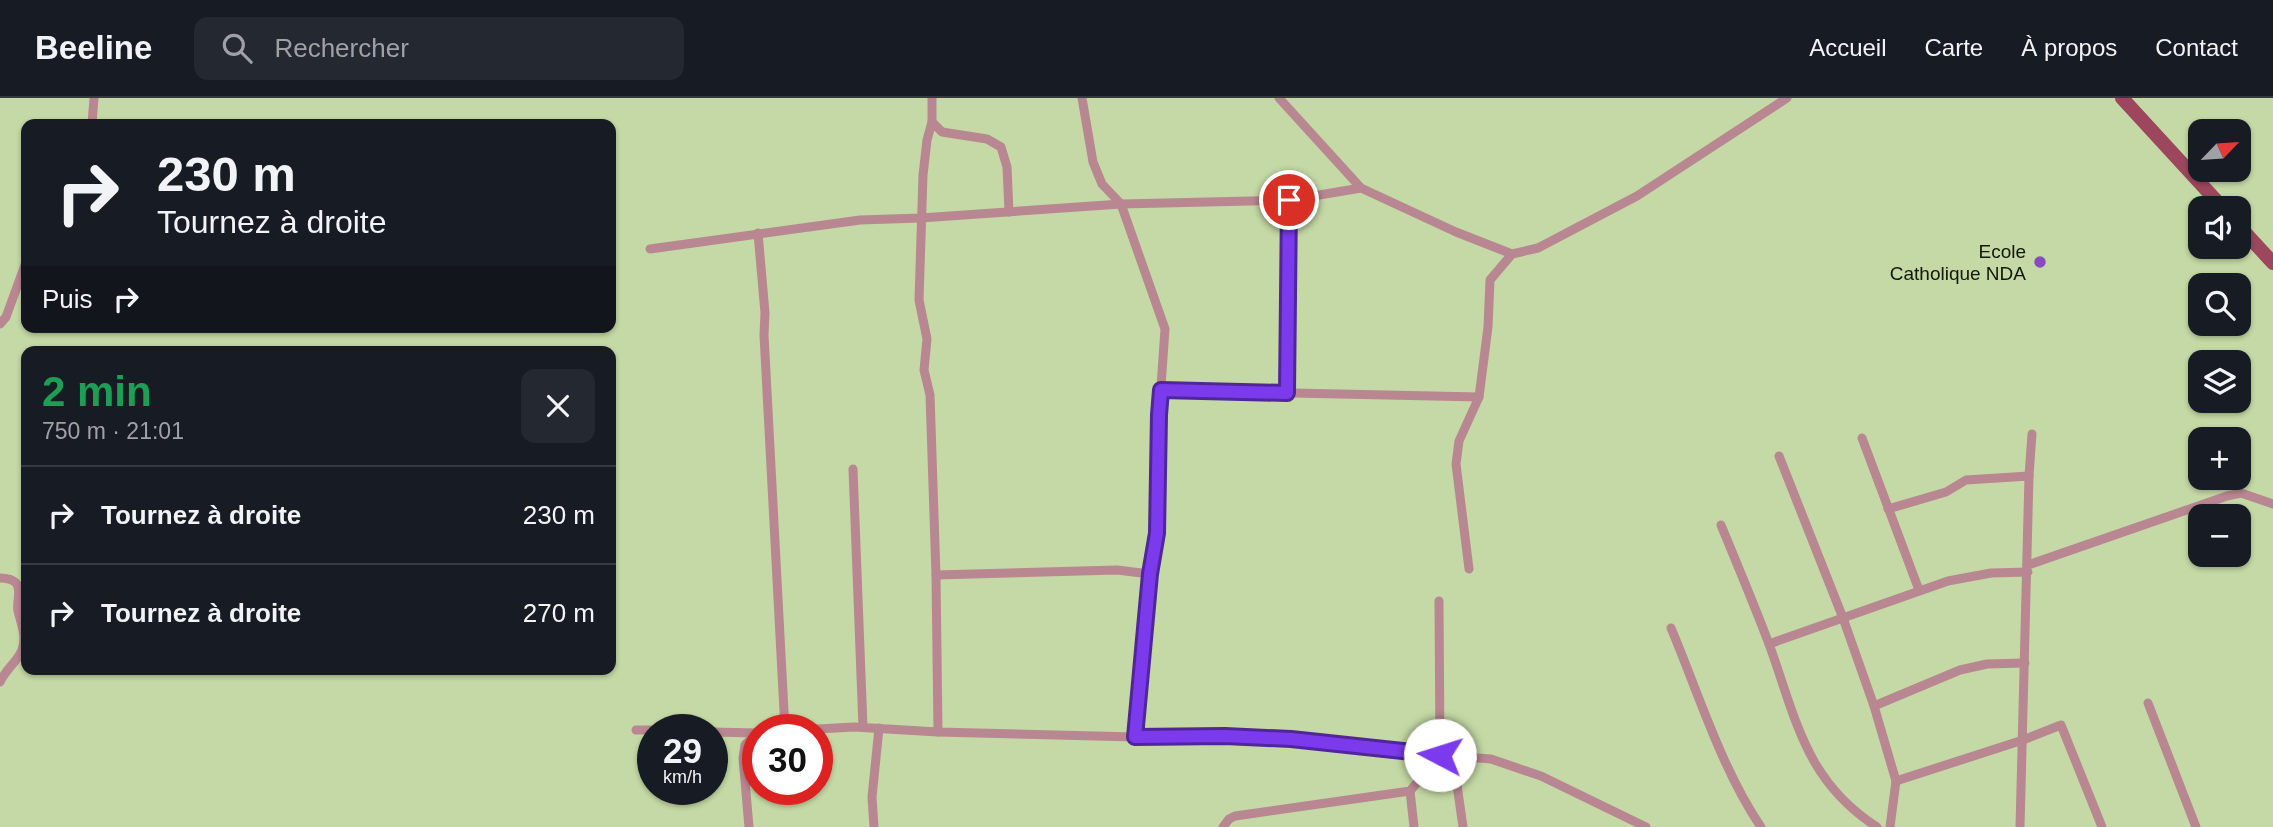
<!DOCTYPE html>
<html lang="fr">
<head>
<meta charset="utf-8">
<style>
  body { margin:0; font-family:Helvetica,sans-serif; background:#242831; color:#f1f3f6; height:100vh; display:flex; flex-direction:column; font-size:26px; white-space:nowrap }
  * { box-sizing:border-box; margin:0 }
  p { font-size:23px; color:#9ea1a6 }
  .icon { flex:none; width:38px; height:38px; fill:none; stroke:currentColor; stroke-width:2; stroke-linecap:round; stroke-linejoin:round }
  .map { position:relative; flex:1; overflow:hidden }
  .details { position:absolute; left:21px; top:248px; width:595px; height:329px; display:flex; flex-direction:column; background:#171b24; border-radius:14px; box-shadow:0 2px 5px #0004 }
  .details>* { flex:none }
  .hud { position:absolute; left:21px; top:21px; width:595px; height:214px; border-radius:14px; box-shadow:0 2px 5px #0004; background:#171b24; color:#f1f3f6; overflow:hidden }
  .needle { width:46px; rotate:65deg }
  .buttons { position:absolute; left:2188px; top:21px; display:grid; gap:14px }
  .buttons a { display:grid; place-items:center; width:63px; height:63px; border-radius:14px; background:#171b24; box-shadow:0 2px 5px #0004; font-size:35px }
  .speed { position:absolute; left:637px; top:616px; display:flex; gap:14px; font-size:35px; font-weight:700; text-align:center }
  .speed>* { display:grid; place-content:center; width:91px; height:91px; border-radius:50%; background:#171b24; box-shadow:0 2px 5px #0004; line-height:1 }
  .speed small { font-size:18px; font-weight:400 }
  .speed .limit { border:10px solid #d22; background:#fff; color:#111 }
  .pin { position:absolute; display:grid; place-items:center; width:60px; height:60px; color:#fff; margin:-30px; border:4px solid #fff; border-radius:50%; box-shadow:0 2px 7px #0007 }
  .me { position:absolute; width:77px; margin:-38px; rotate:275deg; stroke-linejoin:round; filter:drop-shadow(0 0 5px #0008) }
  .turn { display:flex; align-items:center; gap:24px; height:147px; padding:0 21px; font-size:32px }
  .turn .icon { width:91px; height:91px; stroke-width:2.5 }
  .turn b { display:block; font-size:49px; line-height:60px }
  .then { display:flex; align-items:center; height:66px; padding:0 21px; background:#0003; gap:14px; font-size:26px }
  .round { display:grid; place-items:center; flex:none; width:74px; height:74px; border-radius:14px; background:#242831 }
  .headline { display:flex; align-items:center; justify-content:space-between; height:119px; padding:0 21px }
  h1 { font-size:42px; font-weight:800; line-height:52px; color:#1e9e55 }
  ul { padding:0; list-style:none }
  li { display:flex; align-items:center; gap:21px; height:98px; padding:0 21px; border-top:2px solid #363941 }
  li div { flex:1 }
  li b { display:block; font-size:26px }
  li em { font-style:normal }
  header { display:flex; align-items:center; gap:42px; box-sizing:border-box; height:98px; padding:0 35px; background:#171b24; border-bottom:2px solid #363941 }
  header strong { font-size:33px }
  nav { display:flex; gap:38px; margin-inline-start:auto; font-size:24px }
  .search { width:490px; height:63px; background:#242831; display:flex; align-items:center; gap:18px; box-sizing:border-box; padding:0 24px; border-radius:14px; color:#9ea1a6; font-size:26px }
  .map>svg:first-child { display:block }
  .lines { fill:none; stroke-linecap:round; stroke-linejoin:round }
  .street { stroke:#b98791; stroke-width:9 }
  .primary { stroke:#9d475e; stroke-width:14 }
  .route-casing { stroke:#51269a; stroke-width:18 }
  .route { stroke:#7c3aed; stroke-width:12 }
  .poi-dot { fill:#884ac0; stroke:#c4d9a5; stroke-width:2.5 }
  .labels { text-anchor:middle; stroke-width:5; stroke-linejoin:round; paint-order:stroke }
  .poi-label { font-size:19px; fill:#111805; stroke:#c4d9a5; text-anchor:end }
</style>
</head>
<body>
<header>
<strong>Beeline</strong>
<div class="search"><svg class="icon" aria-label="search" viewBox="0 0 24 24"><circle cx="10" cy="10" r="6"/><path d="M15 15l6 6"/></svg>Rechercher</div>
<nav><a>Accueil</a><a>Carte</a><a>À propos</a><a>Contact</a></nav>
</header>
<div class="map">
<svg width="2273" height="729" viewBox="0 0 2273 729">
  <rect width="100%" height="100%" fill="#c4d9a5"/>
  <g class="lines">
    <!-- street -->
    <g class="street">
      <polyline points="932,0 932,24 927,42 923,77 919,202 927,241 924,272 930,297 936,477 938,634"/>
      <polyline points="1082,0 1093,64 1102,86 1121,106 1165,231 1159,317 1157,435 1150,476 1135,639"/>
      <polyline points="1279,0 1361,90"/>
      <polyline points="932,24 942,34 987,41 1001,49 1007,69 1009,114"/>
      <polyline points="92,26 94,0"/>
      <polyline points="758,135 765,215 764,237 785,632"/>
      <polyline points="650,151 860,122 921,120 1121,106 1289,102 1361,90 1456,134 1512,156 1538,150 1637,98 1787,0"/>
      <polyline points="0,226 6,219 26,164"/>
      <polyline points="1162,292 1479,299"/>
      <polyline points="1287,295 1289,102"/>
      <polyline points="1862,340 1919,492"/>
      <polyline points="1779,358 1843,520 1874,608 1896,683 1890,729"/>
      <polyline points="853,371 863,629"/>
      <polyline points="1888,411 1946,394 1966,382 2029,378"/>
      <path d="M1721,427C1737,466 1754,506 1769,546C1796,620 1805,683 1877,729"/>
      <polyline points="2028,467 2227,398 2241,395 2273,406"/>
      <polyline points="1469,471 1456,366 1459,343 1479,299 1488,229 1490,182 1512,156"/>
      <polyline points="936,477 1117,472 1150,476"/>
      <path d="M0,480C5,480 12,481 16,485C22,492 16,505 18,513C21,526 27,538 22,552C17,564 5,572 0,584"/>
      <path d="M1671,530C1698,594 1722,672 1761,729"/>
      <polyline points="1769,546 1948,483 1991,475 2028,474"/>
      <polyline points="2148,605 2196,729"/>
      <polyline points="1874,608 1960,572 1987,566 2025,565"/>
      <polyline points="636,632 653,632"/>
      <polyline points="799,632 854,629 938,634 1135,639 1225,638 1291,641 1425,656 1491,661 1541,678 1646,729"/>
      <polyline points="712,634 758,635"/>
      <polyline points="1453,659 1463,729"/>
      <polyline points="1896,683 2023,642 2061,627 2102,729"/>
      <polyline points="1410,693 1414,729"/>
      <polyline points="749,729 743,660 745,647 757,635"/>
      <polyline points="874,729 872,699 879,630"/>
      <polyline points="1223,729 1229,721 1235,718 1410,693 1440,657 1439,503"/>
      <polyline points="2020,729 2029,378 2032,336"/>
    </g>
    <!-- primary -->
    <g class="primary">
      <polyline points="2122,0 2223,110"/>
      <polyline points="2238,127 2273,165"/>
    </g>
  </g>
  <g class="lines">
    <!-- route casing -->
    <g class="route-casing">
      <polyline id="route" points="1289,102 1287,295 1161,292 1159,317 1157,435 1150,476 1135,639 1225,638 1291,641 1440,657"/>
    </g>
    <!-- route -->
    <use href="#route" class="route"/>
  </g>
  <!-- markers -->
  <circle class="poi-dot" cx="2040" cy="164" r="7"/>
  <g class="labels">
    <!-- poi labels -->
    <g class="poi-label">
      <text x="2026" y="160">Ecole<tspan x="2026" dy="22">Catholique NDA</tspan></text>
    </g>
  </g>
</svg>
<div class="buttons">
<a><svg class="needle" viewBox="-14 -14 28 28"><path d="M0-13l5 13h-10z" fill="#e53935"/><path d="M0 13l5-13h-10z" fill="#9ea1a6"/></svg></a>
<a><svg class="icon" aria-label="sound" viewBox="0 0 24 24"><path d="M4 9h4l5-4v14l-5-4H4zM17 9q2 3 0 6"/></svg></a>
<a><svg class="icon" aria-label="search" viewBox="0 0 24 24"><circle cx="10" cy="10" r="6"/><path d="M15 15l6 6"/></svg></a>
<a><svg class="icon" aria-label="layers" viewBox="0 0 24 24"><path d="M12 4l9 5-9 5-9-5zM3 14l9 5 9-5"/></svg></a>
<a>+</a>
<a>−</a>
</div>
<div class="speed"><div>29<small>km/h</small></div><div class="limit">30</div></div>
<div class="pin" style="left:1289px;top:102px;background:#d93025"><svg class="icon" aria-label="arrive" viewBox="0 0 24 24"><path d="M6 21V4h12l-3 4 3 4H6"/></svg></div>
<svg class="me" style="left:1440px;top:657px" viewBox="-20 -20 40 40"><circle r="19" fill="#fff"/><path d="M0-13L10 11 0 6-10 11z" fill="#7c3aed"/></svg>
<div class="hud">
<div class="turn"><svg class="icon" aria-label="right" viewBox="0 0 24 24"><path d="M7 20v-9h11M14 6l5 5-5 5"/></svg><div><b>230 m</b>Tournez à droite</div></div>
<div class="then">Puis<svg class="icon" aria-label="right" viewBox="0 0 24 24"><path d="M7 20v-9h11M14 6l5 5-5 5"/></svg></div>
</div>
<section class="details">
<div class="headline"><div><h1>2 min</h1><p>750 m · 21:01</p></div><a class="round"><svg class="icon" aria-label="close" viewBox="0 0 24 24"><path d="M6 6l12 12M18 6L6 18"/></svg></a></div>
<ul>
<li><svg class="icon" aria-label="right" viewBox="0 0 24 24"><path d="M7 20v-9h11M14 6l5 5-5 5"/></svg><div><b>Tournez à droite</b></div><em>230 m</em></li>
<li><svg class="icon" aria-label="right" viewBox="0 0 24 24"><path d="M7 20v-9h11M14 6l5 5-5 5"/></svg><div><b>Tournez à droite</b></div><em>270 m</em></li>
</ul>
</section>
</div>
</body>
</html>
